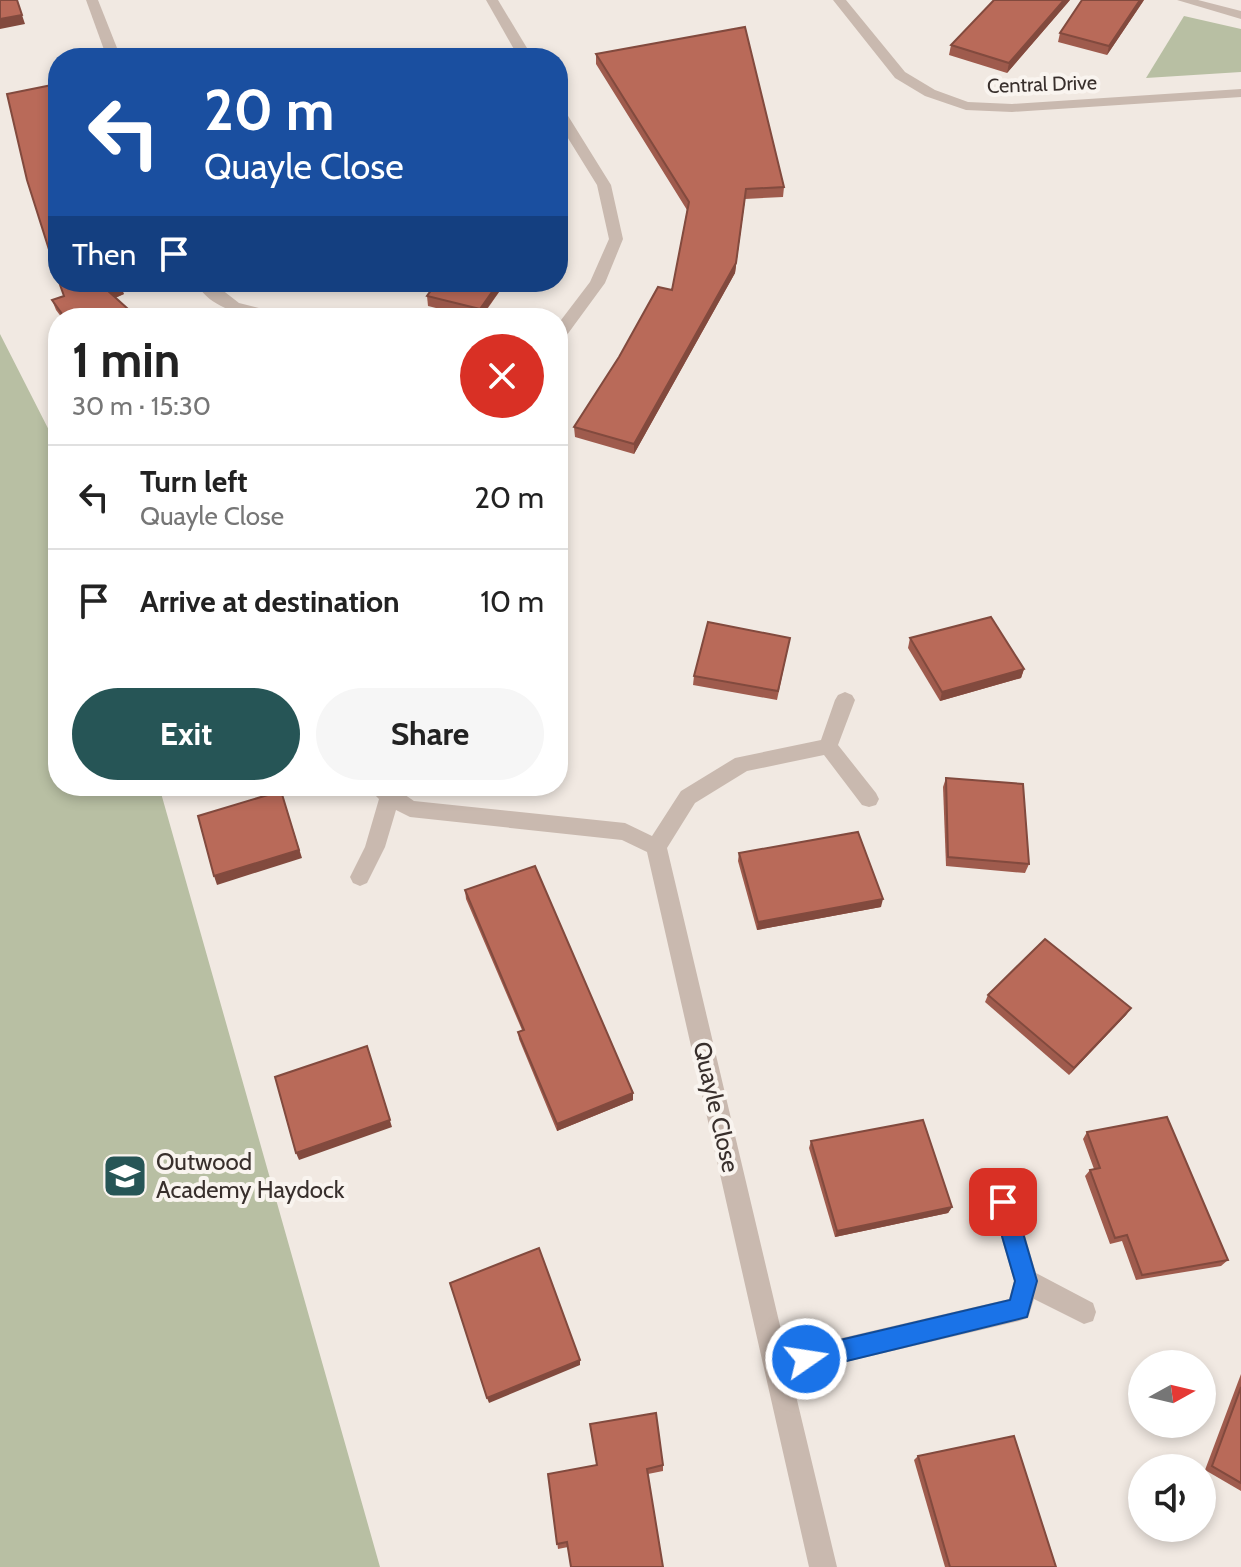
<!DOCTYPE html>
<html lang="en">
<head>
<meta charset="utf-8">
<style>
  body { margin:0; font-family:Cabin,sans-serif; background:#f6f6f6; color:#222; height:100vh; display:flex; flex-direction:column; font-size:30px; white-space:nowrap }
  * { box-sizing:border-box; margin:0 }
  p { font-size:26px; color:#767676 }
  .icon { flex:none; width:44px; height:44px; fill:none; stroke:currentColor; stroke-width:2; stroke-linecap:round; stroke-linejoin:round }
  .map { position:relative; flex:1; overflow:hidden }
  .sheet { position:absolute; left:48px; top:308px; width:520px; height:488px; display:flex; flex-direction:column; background:#fff; border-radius:32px; box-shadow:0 4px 12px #0003 }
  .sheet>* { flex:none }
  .banner { position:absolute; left:48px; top:48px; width:520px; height:244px; border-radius:32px; box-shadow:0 4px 12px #0003; background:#1a4fa0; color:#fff; overflow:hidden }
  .needle { width:52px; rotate:82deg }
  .fabs { position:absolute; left:1128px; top:1350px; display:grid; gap:16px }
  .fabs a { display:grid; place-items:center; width:88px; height:88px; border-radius:50%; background:#fff; box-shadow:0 4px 12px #0003; font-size:40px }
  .pin { position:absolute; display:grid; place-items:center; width:68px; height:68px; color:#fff; margin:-34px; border-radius:16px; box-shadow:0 4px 12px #0006 }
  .me { position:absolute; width:88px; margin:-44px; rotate:77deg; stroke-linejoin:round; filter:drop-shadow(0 0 6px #0008) }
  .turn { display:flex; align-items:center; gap:28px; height:168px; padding:0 24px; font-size:36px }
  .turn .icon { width:104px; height:104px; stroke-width:2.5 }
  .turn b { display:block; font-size:56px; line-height:68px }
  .then { display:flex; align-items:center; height:76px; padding:0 24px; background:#0003; gap:16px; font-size:30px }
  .round { display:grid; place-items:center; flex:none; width:84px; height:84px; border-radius:42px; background:#f6f6f6 }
  .summary { display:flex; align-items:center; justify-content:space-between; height:136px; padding:0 24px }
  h1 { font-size:48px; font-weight:700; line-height:60px }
  .button { display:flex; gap:16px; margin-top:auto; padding:16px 24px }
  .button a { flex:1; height:92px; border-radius:48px; background:#265556; color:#fff; font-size:32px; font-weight:700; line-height:92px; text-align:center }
  .button a+a { background:#f6f6f6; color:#222 }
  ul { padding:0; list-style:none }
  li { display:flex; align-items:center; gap:24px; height:104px; padding:0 24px; border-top:2px solid #e0e0e0 }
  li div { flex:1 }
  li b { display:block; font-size:30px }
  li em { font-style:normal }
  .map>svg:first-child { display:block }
  .green { fill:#b8bfa3 }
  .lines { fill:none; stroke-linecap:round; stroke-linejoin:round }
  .minor { fill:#c9b9af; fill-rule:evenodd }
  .wall { fill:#9f5b4d }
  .shaded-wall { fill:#824a3e }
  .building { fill:#b96a59; stroke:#824a3e; stroke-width:2 }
  .route { fill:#1a73e8; stroke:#114b97; stroke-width:2 }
  .labels { text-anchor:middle; stroke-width:8; stroke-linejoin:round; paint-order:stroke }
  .far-street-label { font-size:20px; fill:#382f2c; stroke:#f9f4ef }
  .street-label { font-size:24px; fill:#382f2c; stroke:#f9f4ef }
  .poi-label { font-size:24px; fill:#382f2c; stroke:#f9f4ef; text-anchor:start }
</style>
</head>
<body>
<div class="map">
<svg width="1241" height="1567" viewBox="0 0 1241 1567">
  <rect width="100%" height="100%" fill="#f1e9e2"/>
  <!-- green -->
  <g class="green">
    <polygon points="1184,16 1241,29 1241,72 1146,78"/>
    <polygon points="0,334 58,448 58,786 159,786 380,1567 0,1567"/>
  </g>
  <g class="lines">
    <!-- minor -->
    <g class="minor">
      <polygon points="86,0 98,0 121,58 107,58"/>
      <polygon points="486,0 498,0 533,58 519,58"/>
      <polygon points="833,0 846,0 905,72 935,90 968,102 1012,104 1241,89 1241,97 1012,112 966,110 925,96 895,78"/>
      <polygon points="1177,0 1198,0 1241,11 1241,19"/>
      <polygon points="558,107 565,111 611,185 623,239 605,283 564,339 558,340 558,324 590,282 609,239 597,185 558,122"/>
      <path d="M196,282H212L239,303L282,314L284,318C255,318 210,312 196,282Z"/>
      <polygon points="845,692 852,695 855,700 838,745 876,793 879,799 876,805 869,807 862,805 824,755 747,771 695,803 667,848 786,1351 1009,1299 1014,1281 991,1202 995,1194 1003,1190 1011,1194 1015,1202 1036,1273 1093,1303 1096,1312 1093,1321 1084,1324 1034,1299 1028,1318 1019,1321 791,1375 837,1567 809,1567 647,852 622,840 410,817 396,810 385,847 367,883 360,886 353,883 350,877 365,847 379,799 366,786 392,786 414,801 625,823 652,836 681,791 735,758 821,740 835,700 838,695"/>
    </g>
  </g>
  <!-- wall -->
  <g class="wall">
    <polygon points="1070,0 1007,73 949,55 951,45"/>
    <polygon points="1144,0 1107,55 1058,42 1060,33"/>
    <polygon points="596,54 784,187 783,197 745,199 735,273 634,454 575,437 574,427 672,290 687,210 596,64"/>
    <polygon points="506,282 481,318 476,318 428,306 427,296"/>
    <polygon points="124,294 115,298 138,318 62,318 56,310 52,300 64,296"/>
    <polygon points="790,638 777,700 693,685 694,676"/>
    <polygon points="910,638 1024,669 1021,678 940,701 908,648"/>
    <polygon points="946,778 1029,864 1025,873 946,866 943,787"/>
    <polygon points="739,853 881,907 757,930 738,861"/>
    <polygon points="465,890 633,1100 557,1131 519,1039 518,1032 522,1030 466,899"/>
    <polygon points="988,995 1131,1008 1126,1015 1069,1075 985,1002"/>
    <polygon points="1087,1132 1228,1260 1221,1266 1136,1280 1122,1241 1110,1244 1085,1176 1090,1170 1094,1169 1083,1139"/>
    <polygon points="811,1141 952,1207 948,1213 835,1237 809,1148"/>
    <polygon points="1241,1374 1241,1491 1205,1470"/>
    <polygon points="918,1456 1056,1567 945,1567 914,1460"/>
    <polygon points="663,1465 663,1471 648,1474 568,1547 558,1549 548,1474"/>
  </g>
  <!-- shaded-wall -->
  <g class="shaded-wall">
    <polygon points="1064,0 1070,0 1007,73 1009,63"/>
    <polygon points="1140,0 1144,0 1107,55 1109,46"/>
    <polygon points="22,15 25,24 0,29 0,19"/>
    <polygon points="745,199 735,273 634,454 634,444"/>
    <polygon points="499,282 506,282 480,318 480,309"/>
    <polygon points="120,284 124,294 110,300 107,290"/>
    <polygon points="1024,669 1021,678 940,701 942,692"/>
    <polygon points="561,709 562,718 558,726 558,716"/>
    <polygon points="281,791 302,858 217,885 214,876"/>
    <polygon points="883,899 881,907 757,930 758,922"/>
    <polygon points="1131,1008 1126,1015 1069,1075 1074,1068"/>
    <polygon points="367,1046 392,1127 299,1160 296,1153"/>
    <polygon points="633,1093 633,1100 557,1131 557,1124"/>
    <polygon points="952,1207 948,1213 835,1237 837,1231"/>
    <polygon points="580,1360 580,1365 489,1403 487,1398"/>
  </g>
  <!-- building -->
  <g class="building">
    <polygon points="0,0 17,0 22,15 0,19"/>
    <polygon points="994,0 1064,0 1009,63 951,45"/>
    <polygon points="1082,0 1140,0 1109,46 1060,33"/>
    <polygon points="745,27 784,187 746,189 736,263 634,444 574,427 619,357 658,287 672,290 689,202 596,54"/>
    <polygon points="57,84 58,89 58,278 27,180 7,94"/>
    <polygon points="59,282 120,282 120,284 107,290 138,318 65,318 52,300 64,296"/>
    <polygon points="437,282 499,282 480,309 427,296"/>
    <polygon points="991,617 1024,669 942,692 910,638"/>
    <polygon points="708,622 790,638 778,691 694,676"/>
    <polygon points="946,778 1023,784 1029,864 948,857"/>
    <polygon points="281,791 299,850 214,876 198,816"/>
    <polygon points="858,832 883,899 758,922 739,853"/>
    <polygon points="535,866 633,1093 557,1124 518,1032 524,1030 465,890"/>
    <polygon points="1045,939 1131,1008 1074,1068 988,995"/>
    <polygon points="367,1046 390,1120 296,1153 275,1077"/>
    <polygon points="1167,1117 1228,1260 1142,1275 1127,1235 1115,1238 1090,1170 1100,1168 1087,1132"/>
    <polygon points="923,1120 952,1207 837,1231 811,1141"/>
    <polygon points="539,1248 580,1360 487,1398 450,1283"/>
    <polygon points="1241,1387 1241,1483 1212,1466"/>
    <polygon points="656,1413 663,1465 647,1469 663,1567 571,1567 567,1542 557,1544 548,1474 597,1465 590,1424"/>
    <polygon points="1014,1436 1056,1567 950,1567 918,1456"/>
  </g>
  <!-- route -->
  <polygon class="route" points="1003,1191 1011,1194 1014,1202 1037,1281 1027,1317 806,1371 798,1367 795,1359 798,1351 806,1348 1010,1300 1015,1281 992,1202 995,1194"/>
  <!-- icons -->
  <defs>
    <g id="school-square" transform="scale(2.3)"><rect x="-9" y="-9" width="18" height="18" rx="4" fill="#265556" stroke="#f9f4ef"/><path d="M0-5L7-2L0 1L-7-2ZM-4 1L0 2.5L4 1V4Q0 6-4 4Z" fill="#fff"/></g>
  </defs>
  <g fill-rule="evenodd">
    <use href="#school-square" x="125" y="1176"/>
  </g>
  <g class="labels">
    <!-- far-street labels -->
    <g class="far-street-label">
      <text transform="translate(1042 84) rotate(-2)" y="7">Central Drive</text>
    </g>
    <!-- street labels -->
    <g class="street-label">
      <text transform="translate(716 1107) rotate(77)" y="8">Quayle Close</text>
    </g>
    <!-- poi labels -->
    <g class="poi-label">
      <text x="156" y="1170">Outwood<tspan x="156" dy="28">Academy Haydock</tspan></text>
    </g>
  </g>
</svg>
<div class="fabs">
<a><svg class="needle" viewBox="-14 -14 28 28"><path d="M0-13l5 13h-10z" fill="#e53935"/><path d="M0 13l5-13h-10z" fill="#767676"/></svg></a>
<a><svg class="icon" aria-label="sound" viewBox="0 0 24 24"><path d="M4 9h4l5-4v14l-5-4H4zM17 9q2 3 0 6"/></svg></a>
</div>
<div class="pin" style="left:1003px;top:1202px;background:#d93025"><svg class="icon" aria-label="arrive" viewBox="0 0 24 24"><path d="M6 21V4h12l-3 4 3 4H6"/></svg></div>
<svg class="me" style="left:806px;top:1359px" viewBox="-20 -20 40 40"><circle r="17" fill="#1a73e8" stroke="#fff" stroke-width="3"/><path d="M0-11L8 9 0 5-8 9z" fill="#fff"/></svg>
<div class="banner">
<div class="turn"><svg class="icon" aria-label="left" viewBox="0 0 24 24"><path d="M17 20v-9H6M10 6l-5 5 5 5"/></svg><div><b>20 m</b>Quayle Close</div></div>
<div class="then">Then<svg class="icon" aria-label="arrive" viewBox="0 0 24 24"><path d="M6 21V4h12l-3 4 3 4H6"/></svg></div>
</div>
<section class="sheet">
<div class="summary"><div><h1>1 min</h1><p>30 m · 15:30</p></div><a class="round" style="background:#d93025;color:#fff"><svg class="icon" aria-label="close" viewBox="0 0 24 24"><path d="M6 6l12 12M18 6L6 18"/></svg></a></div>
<ul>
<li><svg class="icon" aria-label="left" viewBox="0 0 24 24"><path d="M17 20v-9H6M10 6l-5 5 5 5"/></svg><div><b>Turn left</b><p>Quayle Close</p></div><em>20 m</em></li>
<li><svg class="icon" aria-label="arrive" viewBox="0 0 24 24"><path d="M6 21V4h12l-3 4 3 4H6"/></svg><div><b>Arrive at destination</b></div><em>10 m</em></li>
</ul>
<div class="button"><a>Exit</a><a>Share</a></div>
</section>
</div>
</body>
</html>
